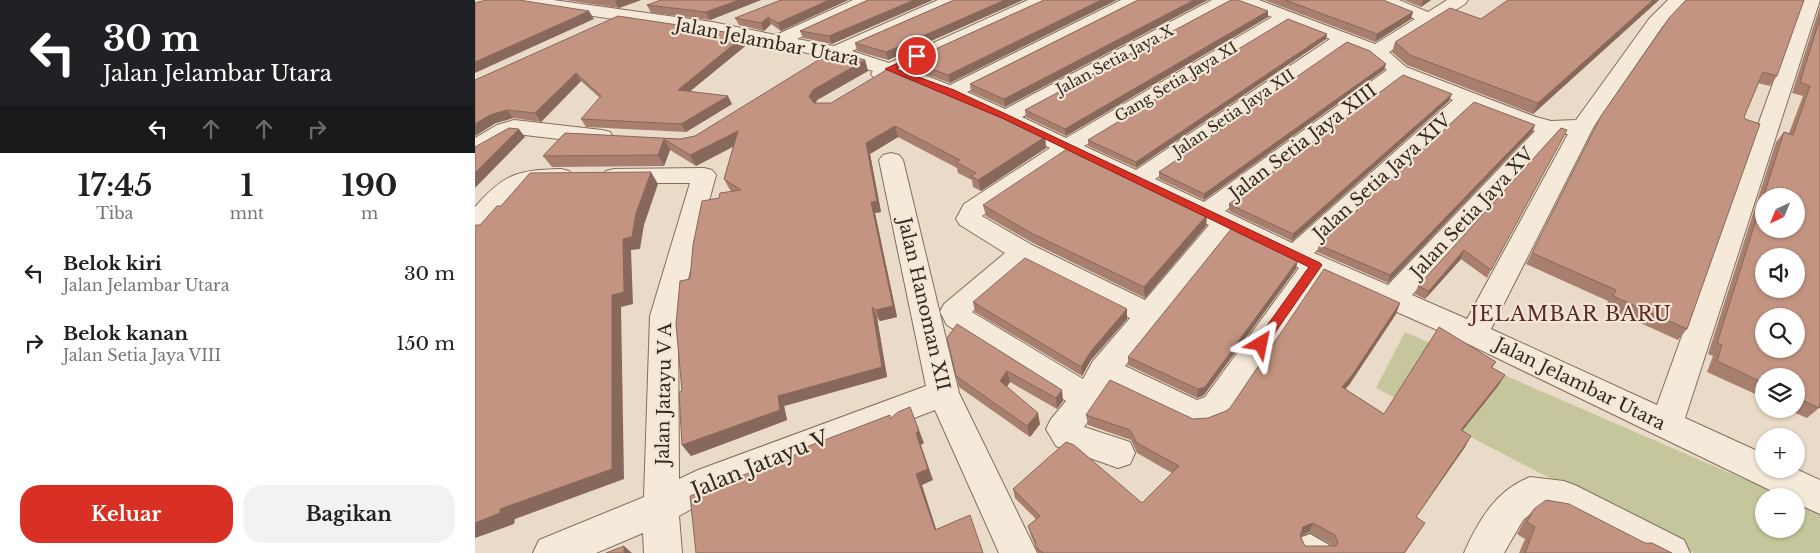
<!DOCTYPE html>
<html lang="id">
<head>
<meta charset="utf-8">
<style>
  body { margin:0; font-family:"Libre Baskerville",serif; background:#f2f2f2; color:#202124; height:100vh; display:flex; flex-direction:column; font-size:19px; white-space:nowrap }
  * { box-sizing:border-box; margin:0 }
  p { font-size:16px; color:#757577 }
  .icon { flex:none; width:28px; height:28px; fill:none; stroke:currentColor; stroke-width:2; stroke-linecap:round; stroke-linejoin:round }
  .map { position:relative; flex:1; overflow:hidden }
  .drawer { display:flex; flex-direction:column; background:#fff; width:475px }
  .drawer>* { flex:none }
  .top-card { background:#202124; color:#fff; overflow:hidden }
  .needle { width:32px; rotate:224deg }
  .buttons { position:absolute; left:1280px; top:188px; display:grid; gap:10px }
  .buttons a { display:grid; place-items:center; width:50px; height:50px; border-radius:50%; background:#fff; box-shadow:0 1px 4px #0004; font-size:25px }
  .pin { position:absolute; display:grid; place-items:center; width:42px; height:42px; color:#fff; margin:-21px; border:2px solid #fff; border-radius:50%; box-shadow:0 1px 5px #0007 }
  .me { position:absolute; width:55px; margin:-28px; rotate:35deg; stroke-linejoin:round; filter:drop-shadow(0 0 4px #0008) }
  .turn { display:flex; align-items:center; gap:18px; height:105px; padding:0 20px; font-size:22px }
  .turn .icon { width:65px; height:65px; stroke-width:2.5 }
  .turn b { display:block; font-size:35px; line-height:42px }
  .lanes { display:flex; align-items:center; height:48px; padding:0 20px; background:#0003; justify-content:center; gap:25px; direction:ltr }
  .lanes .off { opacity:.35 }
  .eta { display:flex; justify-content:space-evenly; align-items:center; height:85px; text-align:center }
  .eta b { font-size:30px; font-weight:700; line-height:35px }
  .button { display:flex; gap:10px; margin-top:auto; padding:10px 20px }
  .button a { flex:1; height:58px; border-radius:20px; background:#d93025; color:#fff; font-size:20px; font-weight:700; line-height:58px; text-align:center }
  .button a+a { background:#f2f2f2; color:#202124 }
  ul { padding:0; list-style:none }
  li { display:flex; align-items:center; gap:15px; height:70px; padding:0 20px }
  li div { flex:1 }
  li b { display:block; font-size:19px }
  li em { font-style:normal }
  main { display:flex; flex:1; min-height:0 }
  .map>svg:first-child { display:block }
  .green { fill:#c6c69c }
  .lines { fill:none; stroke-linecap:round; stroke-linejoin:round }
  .lane-casing { stroke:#836d5e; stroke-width:3 }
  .street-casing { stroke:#836d5e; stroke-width:2 }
  .lane { fill:#f5e9d9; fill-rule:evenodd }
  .street { fill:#f5e9d9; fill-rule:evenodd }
  .wall { fill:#a87f6f; fill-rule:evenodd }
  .shaded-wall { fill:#88685a }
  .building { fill:#c39481; stroke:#88685a; fill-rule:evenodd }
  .route { fill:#d93025; stroke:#8d1f18 }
  .labels { text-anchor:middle; stroke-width:4.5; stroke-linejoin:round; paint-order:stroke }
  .far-street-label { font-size:15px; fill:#352820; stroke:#f2e6d6 }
  .street-label { font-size:18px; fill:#352820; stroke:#f2e6d6 }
  .quarter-label { font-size:20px; letter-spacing:1px; fill:#5d2925; stroke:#f2e6d6 }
  .near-street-label { font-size:21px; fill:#352820; stroke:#f2e6d6 }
</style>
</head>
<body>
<main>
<section class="drawer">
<div class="top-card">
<div class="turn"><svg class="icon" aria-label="left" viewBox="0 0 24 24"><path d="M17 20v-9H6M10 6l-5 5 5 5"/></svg><div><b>30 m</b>Jalan Jelambar Utara</div></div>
<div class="lanes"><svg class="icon" aria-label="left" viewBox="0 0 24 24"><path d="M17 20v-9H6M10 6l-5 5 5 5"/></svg><svg class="icon off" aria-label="ahead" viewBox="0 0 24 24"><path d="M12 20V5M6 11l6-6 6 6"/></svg><svg class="icon off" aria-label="ahead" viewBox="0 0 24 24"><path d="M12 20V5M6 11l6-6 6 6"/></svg><svg class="icon off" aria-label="right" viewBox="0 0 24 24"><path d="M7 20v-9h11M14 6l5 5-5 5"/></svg></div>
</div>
<div class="eta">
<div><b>17:45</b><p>Tiba</p></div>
<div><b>1</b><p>mnt</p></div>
<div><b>190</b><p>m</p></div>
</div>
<ul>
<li><svg class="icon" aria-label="left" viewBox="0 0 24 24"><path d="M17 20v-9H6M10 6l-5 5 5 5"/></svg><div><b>Belok kiri</b><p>Jalan Jelambar Utara</p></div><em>30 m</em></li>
<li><svg class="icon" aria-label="right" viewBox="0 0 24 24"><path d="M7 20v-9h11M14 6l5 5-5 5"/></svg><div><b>Belok kanan</b><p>Jalan Setia Jaya VIII</p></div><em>150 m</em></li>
</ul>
<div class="button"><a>Keluar</a><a>Bagikan</a></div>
</section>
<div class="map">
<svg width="1345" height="553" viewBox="0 0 1345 553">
  <rect width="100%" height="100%" fill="#e9dbc7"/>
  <!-- green -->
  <polygon class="green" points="930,332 1308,496 1289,496 1289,529 1321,529 1321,502 1345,512 1345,553 1219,553 901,388"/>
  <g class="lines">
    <!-- lane casing -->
    <g class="lane-casing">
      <polygon id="lane" points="835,534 854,545 857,553 827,553 824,545 827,537"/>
    </g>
    <!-- street casing -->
    <g class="street-casing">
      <g id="street">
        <path d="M36,0H78L237,22L301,35L378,0H401L398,4L322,39L359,46L463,0H487L484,4L377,51L414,63L553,0H576L573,4L433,69L475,85L646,0H669L666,4L492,92L530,109L737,0H759L756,4L547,117L591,138L797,17L762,4L759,0H784L900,44L940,19L902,4L899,0H924L953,12L972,0H993L990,4L914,52L931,67L1061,117L1076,121L1101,120L1174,19L1193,0H1212L1187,27L1119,126L1016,329L1182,405L1328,0H1345L1210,418L1289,454V469H1321L1345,480V514L1321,503V496H1307L989,342L846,278L752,417C743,424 730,429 718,428L635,388L624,407L609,427L655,442L660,453L655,464L643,468L581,446L571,429L576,419L591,401L472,325L465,312L469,304L530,253L485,225L481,219L489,204L575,148L469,96L416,77L406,80L399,78L396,74L398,71C284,35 163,24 45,5L39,4ZM812,23L855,39L661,170L609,146ZM871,46L895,55L912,70L729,202L680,179ZM926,79L978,100L817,243L750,211ZM996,107L1060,131L913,285L839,253ZM1081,134H1093L992,319L937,295ZM593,157L734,225L670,300L557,245L507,216ZM755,235L824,268L730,397L722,400L650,366ZM551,265L655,318L618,361L608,379L497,312Z"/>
        <polygon points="39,120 127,130 135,132 138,137 135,142 127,144 41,134 8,153 0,155 0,138 22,125"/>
        <polygon points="416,153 424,155 428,160 484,393 562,553 524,553 460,410 247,492 204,516 207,553 169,553 168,533 121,553 58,553 64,540 169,497 175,316 215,183 139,183 131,181 127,176 131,171 139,169 229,168 237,170 241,175 203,316 204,479 223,470 451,386 404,160 408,155"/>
        <path d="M86,169L94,171L98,176L94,181C78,185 60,181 45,190C27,201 20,227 0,233V207C29,174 42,170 86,169Z"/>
        <path d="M1055,477L1089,481L1102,486L1209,540L1215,553H1158L1084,514L1060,510L1048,520L1029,553H989C1003,521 1021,490 1055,477Z"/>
      </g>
    </g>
    <!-- lane -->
    <use href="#lane" class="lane"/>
    <!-- street -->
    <use href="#street" class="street"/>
  </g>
  <!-- wall -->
  <g class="wall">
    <polygon points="90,0 166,0 144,8"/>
    <polygon points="186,0 286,0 235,20 176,13 172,5"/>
    <polygon points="306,0 373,0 306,31 296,24 289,31 264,25 260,18"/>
    <polygon points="393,0 357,44 328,38 325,31"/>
    <polygon points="479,0 548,0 413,60 382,51 380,43"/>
    <polygon points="569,0 475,83 436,69 434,61"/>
    <polygon points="663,0 530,107 496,92 495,84"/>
    <polygon points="789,0 908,0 936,19 900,42"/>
    <polygon points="929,0 956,0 946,7"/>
    <polygon points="1033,0 1184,0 1058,114 932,65 917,52 920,42 1006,19"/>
    <polygon points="1211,0 1302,76 1295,86 1283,83 1269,117 1212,329 1203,340 1130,307 1133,301 1051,264 1126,116"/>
    <polygon points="1345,6 1345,408 1344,408 1332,418 1311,409 1321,409 1321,376 1289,376 1289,398 1232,372 1238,356 1233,354 1301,142 1309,132 1314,133 1328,96 1317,93"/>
    <polygon points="793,11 793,17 591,136 551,117 550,110"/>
    <polygon points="852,34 851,39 661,168 613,146 613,140"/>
    <polygon points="274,43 215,91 257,104 211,132 111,127 106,119 125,98 106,81 66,122 38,118 21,123 0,80"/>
    <polygon points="390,60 393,71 342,100 341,103 570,137 571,148 506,191 498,187 497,180 483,173 482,168 423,137 395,154 406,212 400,213 422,317 405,321 402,318 412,377 309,406 312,420 216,456 207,445 207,391 215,279 244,198 257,191 255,190 249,179 258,147 221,166 195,150 189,166 77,167 68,156 90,133 205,139 220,136"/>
    <polygon points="911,64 909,70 729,200 684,179 684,172"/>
    <polygon points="974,101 817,241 754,211 754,204"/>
    <polygon points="1060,125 1057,132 913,283 842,252 844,245"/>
    <polygon points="1086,128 1012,278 986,259 950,299 940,294 943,286"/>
    <polygon points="508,205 732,215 731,226 670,298 558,243 511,216"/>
    <polygon points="821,269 729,395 722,398 653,365 653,357"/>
    <polygon points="498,302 652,309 652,319 616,360 607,376 500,312"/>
    <path d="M925,303L921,314L874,385L870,389L909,414L1021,362L1017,368L1030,375L1023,386L987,431L990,447L941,517L950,523L930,553H562L560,545L556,536L553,526L561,519L540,498L538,489L667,503L697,473L662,453L656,440L613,425L611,415L718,419L733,418L751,411ZM834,532L856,544V546H830L826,536Z"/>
    <polygon points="472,338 588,401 582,409 535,382 532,386 565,424 555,437 484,387 481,376"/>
    <polygon points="1059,509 1170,543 1197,553 1044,553 1050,539 1042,534 1049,521"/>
  </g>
  <!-- shaded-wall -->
  <g class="shaded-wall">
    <polygon points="141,0 166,0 144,8 140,1"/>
    <polygon points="264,0 286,0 235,20 231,12"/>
    <polygon points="354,0 373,0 306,31 303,23"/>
    <polygon points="439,0 458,0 357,44 354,36"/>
    <polygon points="530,0 548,0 413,60 411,52"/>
    <polygon points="626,0 642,0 475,83 473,75"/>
    <polygon points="719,0 733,0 530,107 529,99"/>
    <polygon points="948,0 956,0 946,7"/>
    <polygon points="1178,0 1184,0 1058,114 1063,103"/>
    <polygon points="114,11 119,19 0,73 0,62"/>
    <polygon points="793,11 793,17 591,136 590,129"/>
    <polygon points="938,12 936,19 900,42 902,34"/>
    <polygon points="293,17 296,24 289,31 286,23"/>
    <polygon points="852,34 851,39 661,168 661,162"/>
    <polygon points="270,35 274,43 207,98 203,90"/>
    <polygon points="390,60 393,71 342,100 338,108 334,97 338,90"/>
    <polygon points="911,64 909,70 729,200 729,194"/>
    <polygon points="101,73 106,81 66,122 60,113"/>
    <polygon points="977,94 974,101 817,241 818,234"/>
    <polygon points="253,96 257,104 211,132 206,124"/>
    <polygon points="32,110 38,118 21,123 0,136 0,124 15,115"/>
    <polygon points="1060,125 1057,132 913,283 915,275"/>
    <polygon points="420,126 423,137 395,154 406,212 400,213 422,317 405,321 401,310 391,143"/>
    <polygon points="44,129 50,137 0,188 0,173"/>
    <polygon points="263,131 268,141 221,166 215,155"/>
    <polygon points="570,137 571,148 506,191 503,180"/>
    <polygon points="189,139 195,150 189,166 183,155"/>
    <polygon points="176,172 183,184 169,225 165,249 156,250 158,304 146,307 149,479 40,519 39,524 0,538 0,523 25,509 137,295 148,239 161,213"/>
    <polygon points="732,215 731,226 670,298 669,287"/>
    <polygon points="989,250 986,259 950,299 954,291"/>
    <polygon points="823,260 821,269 729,395 722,398 723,389"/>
    <polygon points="925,303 921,314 874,385 863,397 867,387"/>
    <polygon points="397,307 402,318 412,377 309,406 312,420 216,456 207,445 303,396"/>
    <polygon points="652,309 652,319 616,360 607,376 606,367 616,351"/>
    <polygon points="532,371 535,382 528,392 525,381"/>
    <polygon points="1030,375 1023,386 980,440 986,430"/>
    <polygon points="587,390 588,401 582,409 581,398"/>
    <polygon points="435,407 449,443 446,445 458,480 447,485 465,541 460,530 441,474 441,433"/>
    <polygon points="563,413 565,424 555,437 552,426"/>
    <polygon points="996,436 990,447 935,526 941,517"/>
    <polygon points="838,523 834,532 825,536 828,527"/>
    <polygon points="149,546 157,553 149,553"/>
  </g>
  <!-- building -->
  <g class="building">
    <polygon points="11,0 44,0 114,11 0,62 0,3"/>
    <polygon points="186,0 264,0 231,12 172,5"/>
    <polygon points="306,0 354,0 303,23 293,17 286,23 260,18"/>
    <polygon points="393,0 439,0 354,36 325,31"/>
    <polygon points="479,0 530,0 411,52 380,43"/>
    <polygon points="569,0 626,0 473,75 434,61"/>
    <polygon points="663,0 719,0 529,99 495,84"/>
    <polygon points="756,0 763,0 793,11 590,129 550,110"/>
    <polygon points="810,0 908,0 938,12 902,34"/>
    <polygon points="1033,0 1178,0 1063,103 935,55 920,42 975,8 1006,19"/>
    <polygon points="1211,0 1329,0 1302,76 1288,72 1269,117 1270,119 1285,124 1212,329 1138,296 1141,290 1057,253 1126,116 1194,18"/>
    <polygon points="143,16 270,35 203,90 253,96 206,124 106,119 126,96 101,73 60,113 32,110 15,115 0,124 0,80"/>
    <path d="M1345,18V403L1344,408L1321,397V376H1289V383L1242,361L1247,345L1242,343L1309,132L1318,135L1335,86L1325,82ZM1289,196H1321V229H1289ZM1289,256H1321V289H1289ZM1289,316H1321V349H1289Z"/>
    <polygon points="813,19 852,34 661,162 613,140"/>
    <polygon points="872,42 895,51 911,64 729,194 684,172"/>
    <polygon points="358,51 390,60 338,90 334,97 339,103 356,103 413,69 466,87 570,137 503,180 496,176 501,173 481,162 485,160 420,126 391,143 402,201 396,202 418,306 401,310 397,307 407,367 303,396 305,410 207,445 204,392 207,391 201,324 205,281 215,279 218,245 227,201 244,198 245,193 266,190 249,179 263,131 215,155 189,139 183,155 68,156 90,133 205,139 220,136"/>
    <polygon points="928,75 977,94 818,234 754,204"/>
    <polygon points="999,102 1060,125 915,275 844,245"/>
    <polygon points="34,128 44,129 0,173 0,147"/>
    <polygon points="1086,128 1092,130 1016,270 989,250 954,291 943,286"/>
    <polygon points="592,149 732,215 669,287 556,233 508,205"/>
    <polygon points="176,172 161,213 157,237 148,239 149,292 137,295 137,469 25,509 25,513 0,523 0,226 1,225 5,225 22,206 26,206 55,173"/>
    <polygon points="757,228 823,260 730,387 723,389 653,357"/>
    <polygon points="550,258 652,309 616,351 606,367 498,302"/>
    <path d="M849,269L925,303L878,374L867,387L909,414L964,327L1021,362L1016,367L1030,375L986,430L996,436L941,517L950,523L929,553H568L560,546L561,543L553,526L565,516L538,489L591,442L599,445L667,503L704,466L662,443L655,430L611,415L635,380L718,419L733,418L751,411L755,408ZM838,523L860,535L863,543L861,546H830L825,536L828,527Z"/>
    <polygon points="482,324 587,390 581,398 532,371 525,381 563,413 552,426 481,376 472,338"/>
    <polygon points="435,407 444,431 441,433 453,469 441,474 460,530 495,515 508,553 221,553 215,496 327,452 326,449 415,415 415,419 423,412"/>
    <polygon points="1071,500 1094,504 1170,543 1177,543 1197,553 1050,553 1060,527 1052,522 1059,509"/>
    <polygon points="149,546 149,553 131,553"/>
  </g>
  <!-- route -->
  <polygon class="route" points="440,55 447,56 421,69 479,90 535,116 845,263 847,265 790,347 781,347 779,344 781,341 834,267 529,119 410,69"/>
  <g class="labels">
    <!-- far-street labels -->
    <g class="far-street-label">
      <text transform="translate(640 60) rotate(-28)" y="5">Jalan Setia Jaya X</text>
      <text transform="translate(701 82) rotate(-31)" y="5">Gang Setia Jaya XI</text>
      <text transform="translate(759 113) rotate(-34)" y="5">Jalan Setia Jaya XII</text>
    </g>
    <!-- street labels -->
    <g class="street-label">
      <text transform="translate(292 42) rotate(11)" y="6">Jalan Jelambar Utara</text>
      <text transform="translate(828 142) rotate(-37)" y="6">Jalan Setia Jaya XIII</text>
      <text transform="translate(907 177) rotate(-42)" y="6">Jalan Setia Jaya XIV</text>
      <text transform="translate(997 213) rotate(-47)" y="6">Jalan Setia Jaya XV</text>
      <text transform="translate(449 304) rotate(77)" y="6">Jalan Hanoman XII</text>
      <text transform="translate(1105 384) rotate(26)" y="6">Jalan Jelambar Utara</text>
      <text transform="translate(189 394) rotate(-89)" y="6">Jalan Jatayu V A</text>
    </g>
    <!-- quarter labels -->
    <g class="quarter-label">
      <text x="1096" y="321">JELAMBAR BARU</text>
    </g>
    <!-- near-street labels -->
    <g class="near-street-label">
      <text transform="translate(285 464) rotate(-22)" y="7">Jalan Jatayu V</text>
    </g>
  </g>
</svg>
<div class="buttons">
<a><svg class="needle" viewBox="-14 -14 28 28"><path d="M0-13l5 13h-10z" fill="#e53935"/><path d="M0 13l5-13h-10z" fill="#757577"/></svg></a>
<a><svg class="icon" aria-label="sound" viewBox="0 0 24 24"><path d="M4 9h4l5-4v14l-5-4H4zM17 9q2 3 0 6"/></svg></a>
<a><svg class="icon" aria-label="search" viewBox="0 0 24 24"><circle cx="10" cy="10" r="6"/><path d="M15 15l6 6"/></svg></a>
<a><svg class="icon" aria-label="layers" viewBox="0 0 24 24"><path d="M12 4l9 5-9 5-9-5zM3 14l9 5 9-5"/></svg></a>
<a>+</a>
<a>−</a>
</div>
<div class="pin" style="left:442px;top:56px;background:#d93025"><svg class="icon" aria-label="arrive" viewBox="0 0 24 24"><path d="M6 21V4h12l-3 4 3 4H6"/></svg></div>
<svg class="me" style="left:786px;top:344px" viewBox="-20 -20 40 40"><path d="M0-17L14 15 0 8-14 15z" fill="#d93025" stroke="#fff" stroke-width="4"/></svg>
</div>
</main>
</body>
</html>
